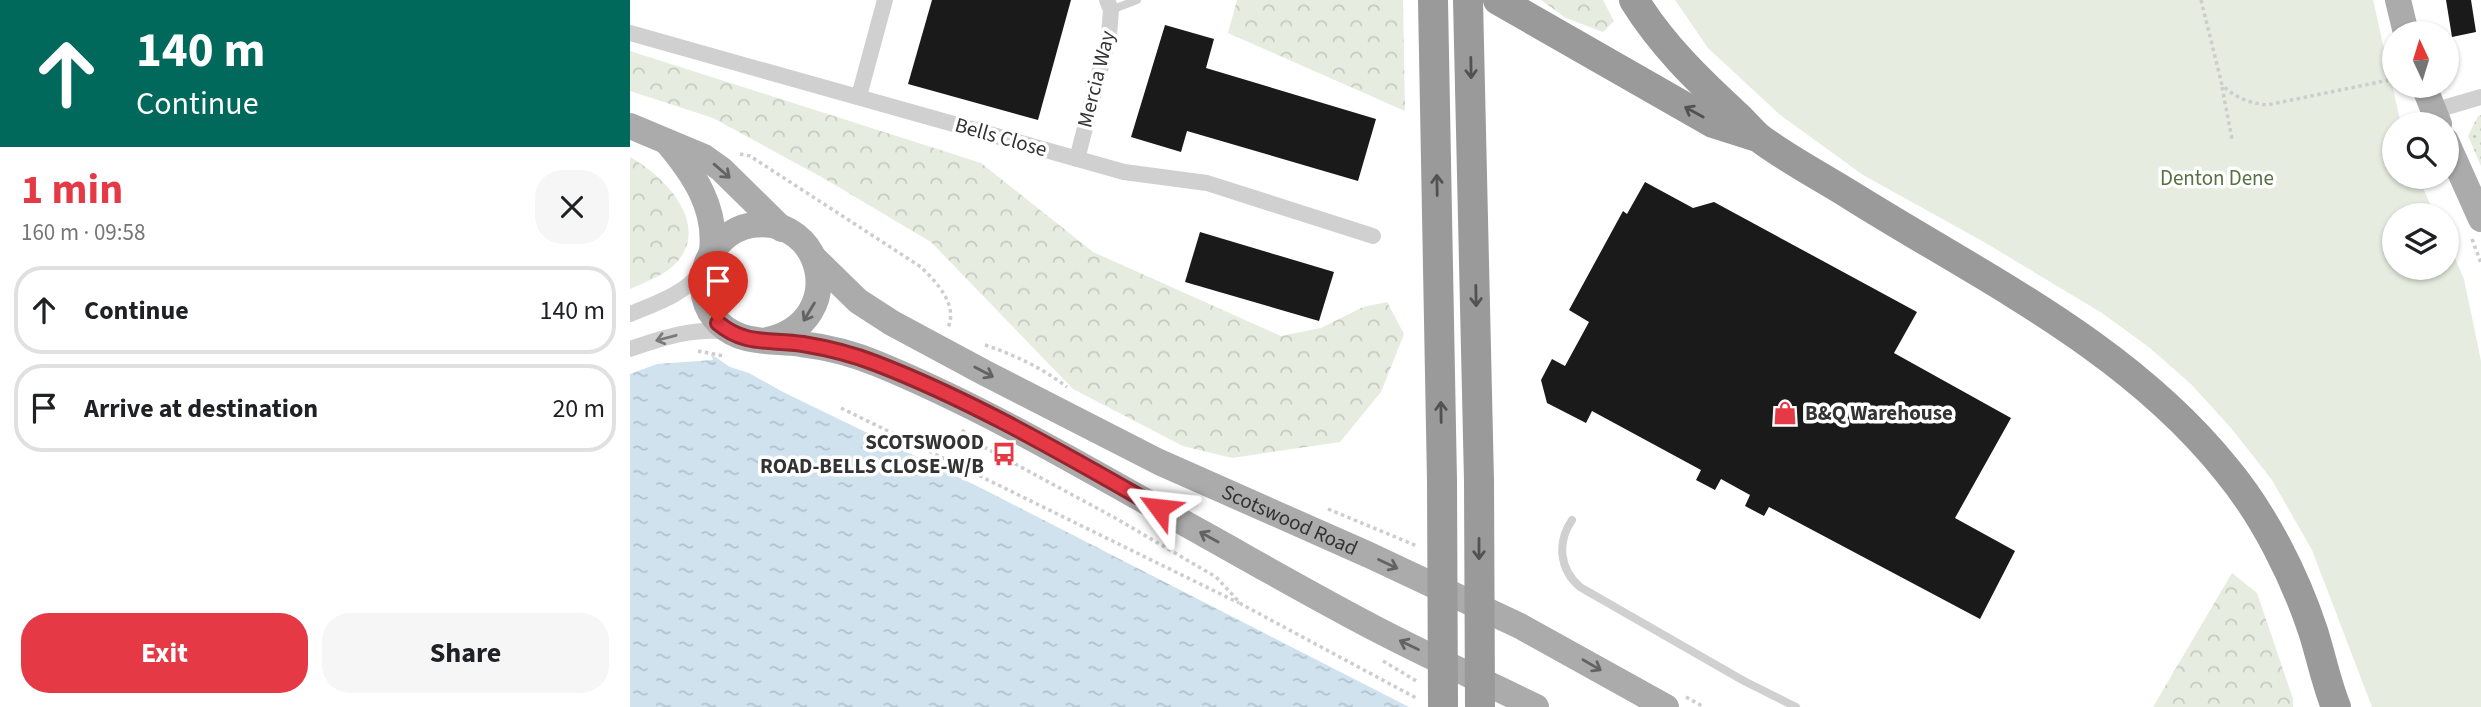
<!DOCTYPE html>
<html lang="en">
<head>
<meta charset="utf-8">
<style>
  body { margin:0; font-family:"Source Sans 3",sans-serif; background:#f6f6f6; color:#202124; height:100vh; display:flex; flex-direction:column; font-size:26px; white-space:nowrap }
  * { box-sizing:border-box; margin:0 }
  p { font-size:23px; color:#757577 }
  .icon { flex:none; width:38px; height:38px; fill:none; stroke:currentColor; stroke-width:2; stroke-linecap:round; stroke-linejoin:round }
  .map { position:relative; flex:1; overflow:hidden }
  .side { display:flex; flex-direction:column; background:#fff; width:630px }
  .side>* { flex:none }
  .top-card { background:#00695c; color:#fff; overflow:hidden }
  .needle { width:46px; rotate:356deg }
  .buttons { position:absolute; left:1752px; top:21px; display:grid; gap:14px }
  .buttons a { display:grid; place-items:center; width:77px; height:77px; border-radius:50%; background:#fff; box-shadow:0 2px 5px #0004; font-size:35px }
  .pin { position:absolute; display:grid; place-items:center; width:60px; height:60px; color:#fff; margin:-72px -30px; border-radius:50% 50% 50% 0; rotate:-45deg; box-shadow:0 0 7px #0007 }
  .pin .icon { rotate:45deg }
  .me { position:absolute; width:77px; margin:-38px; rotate:300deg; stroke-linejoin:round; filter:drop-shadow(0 0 5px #0008) }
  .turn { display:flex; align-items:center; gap:24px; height:147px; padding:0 21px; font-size:32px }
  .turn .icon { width:91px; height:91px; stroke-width:2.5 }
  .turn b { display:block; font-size:49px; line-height:60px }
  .round { display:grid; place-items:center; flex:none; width:74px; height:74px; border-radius:28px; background:#f6f6f6 }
  .summary { display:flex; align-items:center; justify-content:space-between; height:119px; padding:0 21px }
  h1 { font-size:42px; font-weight:700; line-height:52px; color:#e63946 }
  .button { display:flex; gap:14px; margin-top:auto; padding:14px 21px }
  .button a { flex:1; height:80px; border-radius:28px; background:#e63946; color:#fff; font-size:28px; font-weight:700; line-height:80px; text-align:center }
  .button a+a { background:#f6f6f6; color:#202124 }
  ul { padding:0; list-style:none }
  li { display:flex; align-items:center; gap:21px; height:88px; margin:0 14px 10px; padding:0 7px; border:4px solid #e0e0e0; border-radius:28px }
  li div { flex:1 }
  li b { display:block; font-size:26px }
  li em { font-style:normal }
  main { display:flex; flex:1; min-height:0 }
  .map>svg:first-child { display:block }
  .grass { fill:url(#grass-dots) }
  .forest { fill:url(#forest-crowns) }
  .green { fill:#e6ecdf }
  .water { fill:url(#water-ripples) }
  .pier { fill:#fff }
  .building { fill:#1a1a1a }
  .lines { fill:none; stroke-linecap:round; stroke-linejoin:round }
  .path { stroke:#cdcdcd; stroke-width:3.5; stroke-dasharray:3.5 3.5; stroke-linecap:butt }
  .lane { stroke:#d0d0d0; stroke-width:8 }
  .street { stroke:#d0d0d0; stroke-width:16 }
  .primary { stroke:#ababab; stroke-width:26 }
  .highway { stroke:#9a9a9a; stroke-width:30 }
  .highway-bridge { stroke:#9a9a9a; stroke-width:30 }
  .oneway { stroke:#525252 }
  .oneway2 { stroke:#636363 }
  .oneway3 { stroke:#7a7a7a }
  .route-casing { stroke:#96252e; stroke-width:18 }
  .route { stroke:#e63946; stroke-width:12 }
  .labels { text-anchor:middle; stroke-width:7; stroke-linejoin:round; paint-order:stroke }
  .street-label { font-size:21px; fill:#333; stroke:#fff }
  .park-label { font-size:21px; fill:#56703f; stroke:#fff }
  .poi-label { font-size:21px; font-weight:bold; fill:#333; stroke:#fff; text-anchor:start }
</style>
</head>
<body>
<main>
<section class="side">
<div class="top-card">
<div class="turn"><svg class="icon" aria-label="ahead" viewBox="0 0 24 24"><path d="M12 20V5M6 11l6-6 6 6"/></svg><div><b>140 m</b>Continue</div></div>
</div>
<div class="summary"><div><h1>1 min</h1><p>160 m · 09:58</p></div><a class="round"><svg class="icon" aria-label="close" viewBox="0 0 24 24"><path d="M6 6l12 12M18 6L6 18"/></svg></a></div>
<ul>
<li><svg class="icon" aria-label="ahead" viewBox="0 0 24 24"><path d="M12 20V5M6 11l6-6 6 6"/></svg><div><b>Continue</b></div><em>140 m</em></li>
<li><svg class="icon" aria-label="arrive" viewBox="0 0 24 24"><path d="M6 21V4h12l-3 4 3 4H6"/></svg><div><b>Arrive at destination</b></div><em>20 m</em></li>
</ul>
<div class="button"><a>Exit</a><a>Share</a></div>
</section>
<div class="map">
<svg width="1851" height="707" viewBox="0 0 1851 707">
  <defs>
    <pattern id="grass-dots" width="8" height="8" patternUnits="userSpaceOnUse" patternTransform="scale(1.75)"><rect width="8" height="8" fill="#e6ecdf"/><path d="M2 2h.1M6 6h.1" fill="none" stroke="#c6cbc0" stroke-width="1.8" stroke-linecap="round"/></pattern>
    <pattern id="forest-crowns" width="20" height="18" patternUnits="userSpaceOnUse" patternTransform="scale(1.75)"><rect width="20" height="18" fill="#e6ecdf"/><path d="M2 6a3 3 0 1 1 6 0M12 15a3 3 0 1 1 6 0" fill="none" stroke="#c6cbc0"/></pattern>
    <pattern id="water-ripples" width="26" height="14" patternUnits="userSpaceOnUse" patternTransform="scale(1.75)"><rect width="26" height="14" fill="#cfe2ee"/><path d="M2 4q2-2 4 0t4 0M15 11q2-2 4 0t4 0" fill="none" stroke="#b2c2cd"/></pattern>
  </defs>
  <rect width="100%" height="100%" fill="#fff"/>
  <!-- grass -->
  <polygon class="grass" points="1851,115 1851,166 1838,136 1848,116"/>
  <!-- forest -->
  <g class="forest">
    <polygon points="607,0 773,0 775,111 598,33"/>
    <polygon points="911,0 973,0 984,21 973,32 936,18"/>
    <polygon points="0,51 351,163 463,252 651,336 691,328 733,307 757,302 774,334 751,392 710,442 602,458 553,446 443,389 301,242 195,179 83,118 0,91"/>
    <path d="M0,157C33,175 81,223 47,262C36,275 15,282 0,289Z"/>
    <polygon points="1602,573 1627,593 1663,699 1663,707 1523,707"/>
  </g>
  <!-- green -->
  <polygon class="green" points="1045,0 1743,0 1771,124 1764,124 1764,177 1788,177 1805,215 1764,215 1764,268 1816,268 1817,240 1834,279 1851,361 1851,707 1742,707 1682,550 1642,480 1601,428 1562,385 1520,348 1472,313 1354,242 1233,175 1149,114 1078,48"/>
  <!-- water -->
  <polygon class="water" points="0,299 100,367 119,373 153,392 351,488 779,707 0,707"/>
  <!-- pier -->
  <polygon class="pier" points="0,295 79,349 83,360 27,364 0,374"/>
  <!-- building -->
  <g class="building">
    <polygon points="302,0 441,0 408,120 278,84"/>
    <polygon points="1816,0 1841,0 1846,32 1822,37"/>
    <polygon points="535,25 584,39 576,68 746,119 728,181 557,131 551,152 501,137"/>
    <polygon points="1015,182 1063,208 1084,202 1287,312 1264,353 1381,418 1325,518 1385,551 1350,619 1139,507 1134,516 1115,506 1120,495 1091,479 1085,490 1066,480 1071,470 962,411 956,423 917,403 911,380 922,359 935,366 959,322 939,310 993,211 997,214"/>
    <polygon points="570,232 704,272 689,321 555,282"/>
  </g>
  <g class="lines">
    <!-- path -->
    <g class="path">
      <path d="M1571,0L1592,85C1606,98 1619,103 1637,105L1764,79"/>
      <polyline points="1592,87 1602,139"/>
      <path d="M110,154L120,156L291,267C307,283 328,304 318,328"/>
      <polyline points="1842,239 1851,263"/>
      <path d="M355,345C385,355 412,368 437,387"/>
      <polyline points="68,351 94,356"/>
      <polyline points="211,408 609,603"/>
      <polyline points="332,430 352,446 487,519 586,577 611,604 788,699"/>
      <polyline points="698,509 787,546"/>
      <polyline points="753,661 788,682"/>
      <polyline points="1056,697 1074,707"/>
    </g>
    <!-- lane -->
    <g class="lane">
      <polyline points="481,10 507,0"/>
      <path d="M942,520C927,542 929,569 950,587L1114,681L1166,707"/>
    </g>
    <!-- street -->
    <g class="street">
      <polyline points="0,33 494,172 577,183 743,236"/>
      <polyline points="229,96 255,0"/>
      <polyline points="1803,111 1851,97"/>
      <polyline points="447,159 479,35 481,10 477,0"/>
      <path d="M0,314C27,303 54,294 73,271"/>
      <path d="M0,349C32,338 64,327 99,332"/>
    </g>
    <!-- primary -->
    <g class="primary">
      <polyline points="1768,0 1776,33"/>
      <polyline points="1794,86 1809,124"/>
      <polyline points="0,126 74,157 91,169 152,229"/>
      <polyline points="1816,141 1851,219"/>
      <path d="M37,142C64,174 87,208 82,251"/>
      <path id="s1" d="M184,258L228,301L262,323L355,373L529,462L739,555L890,626L1036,707"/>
      <path d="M138,340C220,320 193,214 122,225C76,233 56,292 90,324C112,345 143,340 171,344C197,347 224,354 248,364C362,411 467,475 574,534C633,567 692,601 752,632C802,658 855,682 906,707"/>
    </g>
    <!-- highway -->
    <g class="highway">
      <polyline points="803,0 812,481"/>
      <polyline points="838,0 849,481"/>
      <polyline points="868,0 1083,123 1124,136"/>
      <path d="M1004,0C1032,45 1067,79 1105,114C1113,121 1120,130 1128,137C1155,158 1192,177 1222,196C1353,278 1497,346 1596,469C1634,515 1664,574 1683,631C1691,656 1696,682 1706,707"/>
    </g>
    <!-- highway-bridge -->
    <g class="highway-bridge">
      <polyline points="812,481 813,707"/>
      <polyline points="849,481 850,707"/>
    </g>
  </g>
  <!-- one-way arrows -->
  <defs><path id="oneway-shaft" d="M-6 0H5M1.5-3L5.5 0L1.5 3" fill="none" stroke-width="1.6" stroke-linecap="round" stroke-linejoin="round" transform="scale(1.75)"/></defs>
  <g class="oneway">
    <use href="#oneway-shaft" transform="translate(841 68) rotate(89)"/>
    <use href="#oneway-shaft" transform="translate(1064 112) rotate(-151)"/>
    <use href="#oneway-shaft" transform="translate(807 185) rotate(-91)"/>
    <use href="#oneway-shaft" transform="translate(846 296) rotate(89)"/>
    <use href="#oneway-shaft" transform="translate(811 412) rotate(-91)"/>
    <use href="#oneway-shaft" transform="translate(849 549) rotate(90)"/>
  </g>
  <g class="oneway2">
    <use href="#oneway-shaft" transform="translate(92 171) rotate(41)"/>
    <use href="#oneway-shaft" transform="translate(179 312) rotate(121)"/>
    <use href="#oneway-shaft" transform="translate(354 372) rotate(28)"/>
    <use href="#oneway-shaft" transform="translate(579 537) rotate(-151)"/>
    <use href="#oneway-shaft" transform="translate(758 564) rotate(25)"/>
    <use href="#oneway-shaft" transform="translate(779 645) rotate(-154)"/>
    <use href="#oneway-shaft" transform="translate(962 665) rotate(30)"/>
  </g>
  <use class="oneway3" href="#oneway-shaft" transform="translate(36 338) rotate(165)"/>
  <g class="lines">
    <!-- route casing -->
    <g class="route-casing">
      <path id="route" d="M88,323C115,346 140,339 173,344C197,348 222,354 245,363C344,401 437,456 529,508"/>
    </g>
    <!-- route -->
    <use href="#route" class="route"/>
  </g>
  <!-- icons -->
  <defs>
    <g id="shop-bare" transform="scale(1.89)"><path d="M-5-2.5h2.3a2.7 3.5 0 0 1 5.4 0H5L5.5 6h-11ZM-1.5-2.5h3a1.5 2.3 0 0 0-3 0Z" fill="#e63946" stroke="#fff" stroke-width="2.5" paint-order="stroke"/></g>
    <g id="bus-bare" transform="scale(1.89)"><path d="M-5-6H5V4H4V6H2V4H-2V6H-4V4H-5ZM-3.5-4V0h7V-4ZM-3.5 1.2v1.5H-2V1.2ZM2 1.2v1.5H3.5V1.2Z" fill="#e63946" stroke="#fff" stroke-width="2.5" paint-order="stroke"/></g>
  </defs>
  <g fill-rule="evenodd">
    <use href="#shop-bare" x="1155" y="413"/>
    <use href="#bus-bare" x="374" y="454"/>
  </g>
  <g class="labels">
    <!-- street labels -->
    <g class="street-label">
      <text transform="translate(466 79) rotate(-76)" y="7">Mercia Way</text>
      <text transform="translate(371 137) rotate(16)" y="7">Bells Close</text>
      <text dy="7" stroke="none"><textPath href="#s1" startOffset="546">Scotswood Road</textPath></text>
    </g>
    <!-- park labels -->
    <g class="park-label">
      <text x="1587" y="185">Denton Dene</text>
    </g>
    <!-- poi labels -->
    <g class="poi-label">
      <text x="1175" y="420">B&amp;Q Warehouse</text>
      <text x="354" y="449" text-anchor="end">SCOTSWOOD<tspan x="354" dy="24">ROAD-BELLS CLOSE-W/B</tspan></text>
    </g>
  </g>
</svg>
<div class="buttons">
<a><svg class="needle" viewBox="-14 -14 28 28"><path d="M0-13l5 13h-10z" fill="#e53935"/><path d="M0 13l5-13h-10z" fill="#757577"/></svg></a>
<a><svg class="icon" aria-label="search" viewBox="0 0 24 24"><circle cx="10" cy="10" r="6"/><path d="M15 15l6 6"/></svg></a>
<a><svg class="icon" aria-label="layers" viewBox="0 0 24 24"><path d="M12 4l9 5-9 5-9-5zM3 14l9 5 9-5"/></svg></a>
</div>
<div class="pin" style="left:88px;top:323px;background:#d93025"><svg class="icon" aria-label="arrive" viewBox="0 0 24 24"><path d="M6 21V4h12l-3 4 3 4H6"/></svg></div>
<svg class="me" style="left:529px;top:508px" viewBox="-20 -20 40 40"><path d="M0-17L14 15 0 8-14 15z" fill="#e63946" stroke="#fff" stroke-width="4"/></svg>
</div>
</main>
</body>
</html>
